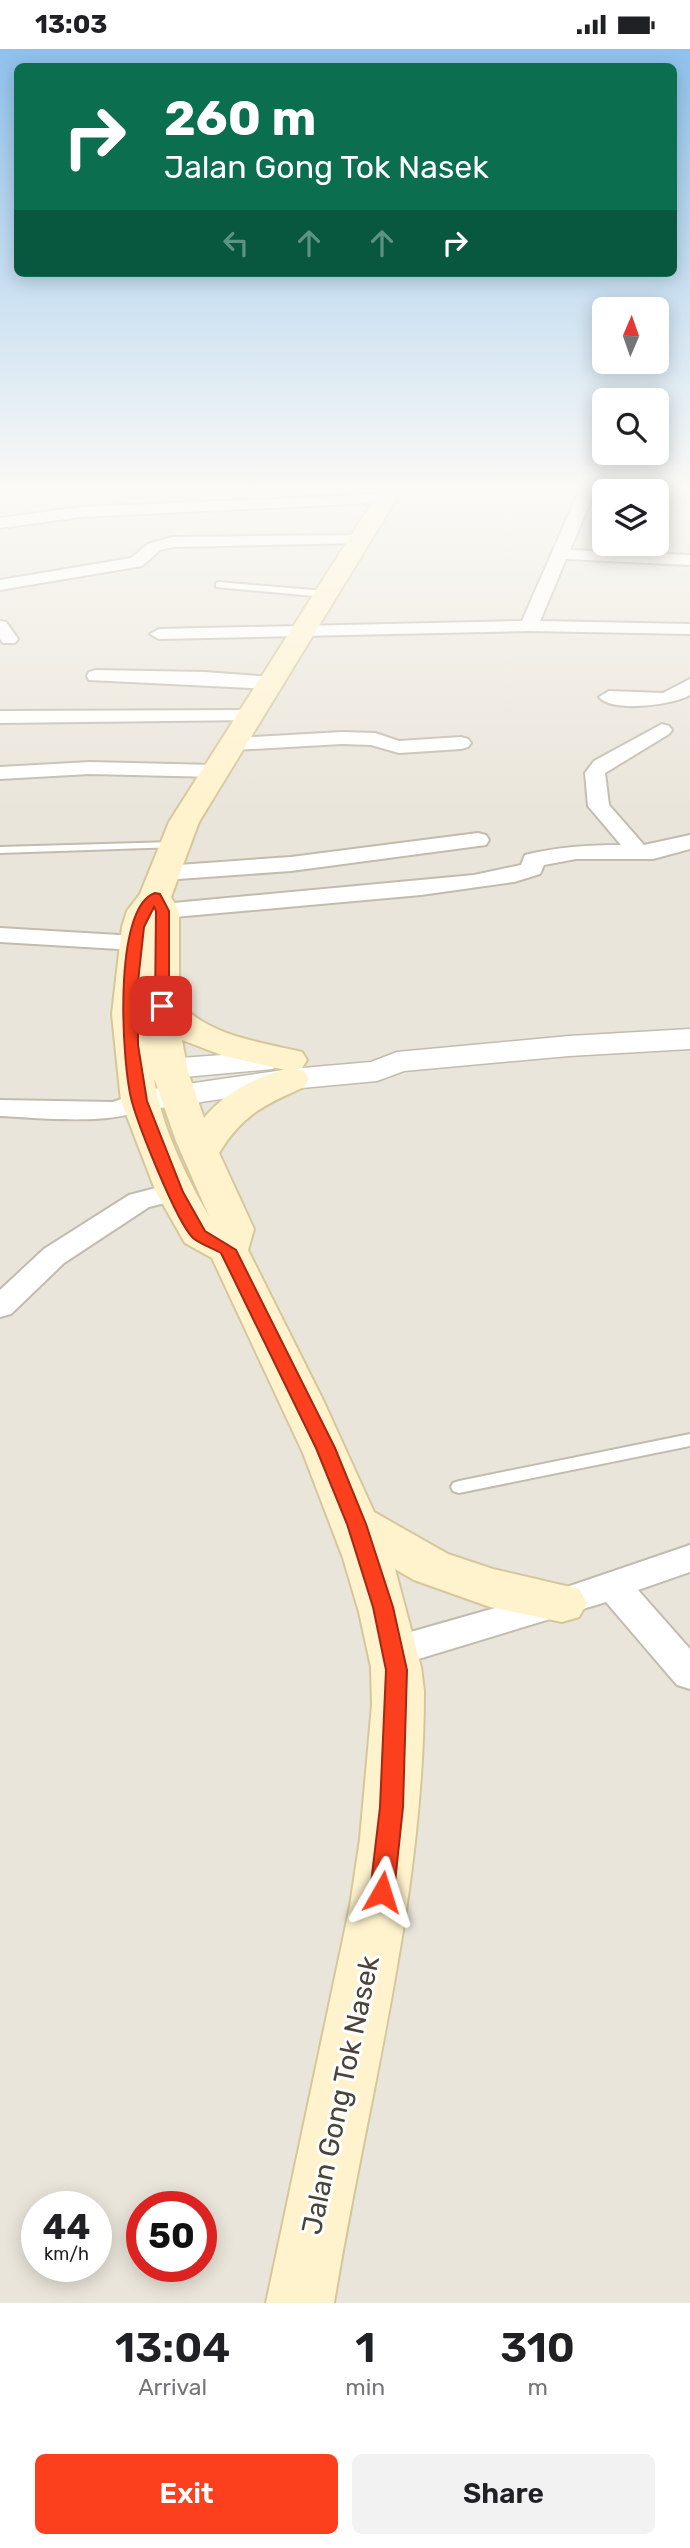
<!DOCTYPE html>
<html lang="en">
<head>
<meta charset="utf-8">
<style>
  body { margin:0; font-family:Rubik,sans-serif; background:#f2f2f2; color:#202124; height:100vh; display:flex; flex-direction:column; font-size:26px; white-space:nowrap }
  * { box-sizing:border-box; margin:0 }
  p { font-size:23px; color:#757577 }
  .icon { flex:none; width:38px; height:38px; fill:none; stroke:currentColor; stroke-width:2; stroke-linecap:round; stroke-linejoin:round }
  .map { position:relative; height:2254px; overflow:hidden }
  .sheet { display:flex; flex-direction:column; background:#fff; flex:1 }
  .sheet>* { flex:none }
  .guide { position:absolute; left:14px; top:14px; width:663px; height:214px; border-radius:10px; box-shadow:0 4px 18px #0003; background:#0b6e4f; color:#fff; overflow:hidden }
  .needle { width:46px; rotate:2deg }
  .buttons { position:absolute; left:592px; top:248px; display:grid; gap:14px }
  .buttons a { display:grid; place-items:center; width:77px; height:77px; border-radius:10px; background:#fff; box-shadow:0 4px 18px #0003; font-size:35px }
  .speed { position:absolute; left:21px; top:2142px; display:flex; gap:14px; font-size:35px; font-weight:700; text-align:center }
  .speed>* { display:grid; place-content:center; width:91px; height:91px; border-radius:50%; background:#fff; box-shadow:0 4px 18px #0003; line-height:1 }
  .speed small { font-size:18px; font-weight:400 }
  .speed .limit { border:10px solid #d22; background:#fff; color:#111 }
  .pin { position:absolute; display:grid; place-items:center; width:60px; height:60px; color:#fff; margin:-30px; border-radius:14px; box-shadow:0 4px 10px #0006 }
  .me { position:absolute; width:77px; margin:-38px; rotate:6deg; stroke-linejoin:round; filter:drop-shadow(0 0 5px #0008) }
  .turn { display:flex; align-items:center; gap:24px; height:147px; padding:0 35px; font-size:32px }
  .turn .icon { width:91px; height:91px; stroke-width:2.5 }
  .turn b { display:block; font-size:49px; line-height:60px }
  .lanes { display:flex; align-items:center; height:66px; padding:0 35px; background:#0003; justify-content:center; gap:35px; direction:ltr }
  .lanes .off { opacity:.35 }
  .eta { display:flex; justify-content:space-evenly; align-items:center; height:119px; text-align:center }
  .eta b { font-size:42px; font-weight:600; line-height:49px }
  .button { display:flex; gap:14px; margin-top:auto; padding:14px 35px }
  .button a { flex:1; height:80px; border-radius:10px; background:#fc3f1d; color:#fff; font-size:28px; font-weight:600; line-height:80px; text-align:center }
  .button a+a { background:#f2f2f2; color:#202124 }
  .status { display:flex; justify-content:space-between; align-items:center; height:49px; padding:0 35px; background:#fff; direction:ltr }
  .status svg { height:19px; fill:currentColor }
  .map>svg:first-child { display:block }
  .residential { fill:#eae5da; fill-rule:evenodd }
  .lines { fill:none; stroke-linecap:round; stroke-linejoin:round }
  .service-casing { stroke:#c2bbae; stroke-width:4 }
  .minor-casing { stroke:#c2bbae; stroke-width:4 }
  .tertiary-casing { stroke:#c2bbae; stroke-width:3 }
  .secondary-casing { stroke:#d6c79b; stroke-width:4 }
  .service { fill:#fff; fill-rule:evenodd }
  .minor { fill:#fff; fill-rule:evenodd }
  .tertiary { fill:#fff; fill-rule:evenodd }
  .secondary { fill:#fff3cd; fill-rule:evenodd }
  .route { fill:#fc3f1d; stroke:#a42913; stroke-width:2 }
  .labels { text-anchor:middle; stroke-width:6; stroke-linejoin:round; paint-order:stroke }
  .near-street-label { font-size:28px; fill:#4b4439; stroke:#fff }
</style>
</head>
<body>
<div class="status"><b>13:03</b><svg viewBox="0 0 49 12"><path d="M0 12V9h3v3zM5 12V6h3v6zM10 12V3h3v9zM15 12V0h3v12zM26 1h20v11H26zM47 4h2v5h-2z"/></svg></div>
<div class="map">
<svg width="690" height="2254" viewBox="0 0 690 2254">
  <rect width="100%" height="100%" fill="#f6f3ec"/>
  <!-- residential -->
  <path class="residential" d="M0,444H604V495H656V444H690V2254H0ZM37,2158H96V2217H37ZM142,2158H201V2217H142Z"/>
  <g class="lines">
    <!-- service casing -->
    <g class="service-casing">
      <g id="service">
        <polygon points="219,533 325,542 329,545 325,548 216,538 216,534"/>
        <polygon points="173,793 177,794 177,798 0,804 0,798"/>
        <polygon points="690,1385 690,1397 459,1444 453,1442 451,1438 453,1434 459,1432"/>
      </g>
    </g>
    <!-- minor casing -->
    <g class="minor-casing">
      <g id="minor">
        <polygon points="578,444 594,444 570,501 690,506 690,516 566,510 540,572 690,575 690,585 529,582 159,590 150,585 159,580 522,572"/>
        <polygon points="387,445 395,450 392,453 81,468 0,479 0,469 81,458"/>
        <polygon points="359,486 365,488 367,491 365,494 173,498 160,501 142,517 0,541 0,531 131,509 148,495 172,488"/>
        <polygon points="0,572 6,573 18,590 15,594 3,594 0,590"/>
        <polygon points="96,621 205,623 272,628 281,634 272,640 89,631 87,627 89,623"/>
        <path d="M690,630V646C673,656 612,664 599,648L609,642L663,644Z"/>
        <polygon points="251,661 258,663 261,667 258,671 0,674 0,662"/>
        <path d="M662,675L669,677L672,681L669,685L605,724L609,756L644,796L690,786V800L653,810H576L544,816L540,825L514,833L421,846L163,869L155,867L151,862L155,857L163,855L474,826L521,816L525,806C557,798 588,796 621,796L588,757L585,724L594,712Z"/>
        <polygon points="342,683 375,684 399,692 461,688 468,690 471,694 468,698 461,700 399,704 371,696 342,695 234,701 227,699 224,695 227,691 234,689"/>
        <polygon points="90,713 215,716 222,718 225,722 222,726 215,728 90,725 0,730 0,718"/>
        <polygon points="478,784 486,786 489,791 486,796 291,822 164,831 156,829 153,824 156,819 164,817 291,808"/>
        <polygon points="0,879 136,887 144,889 148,894 144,899 136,901 0,893"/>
        <path d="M139,1044L148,1046L152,1052C133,1080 33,1068 0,1067V1051L113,1053Z"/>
        <polygon points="175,1134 185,1137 189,1143 185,1149 149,1158 64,1214 11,1265 0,1268 0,1241 44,1200 129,1146"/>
        <polygon points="690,1496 690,1523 638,1541 690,1600 690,1640 677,1636 606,1553 392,1618 379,1614 374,1603 379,1592 558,1541"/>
      </g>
    </g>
    <!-- tertiary casing -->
    <g class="tertiary-casing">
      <g id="tertiary">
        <polygon points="690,980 690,1000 569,1007 404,1022 377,1032 291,1040 139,1062 127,1059 122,1052 127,1045 139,1042 291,1020 371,1013 397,1003 569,987"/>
        <polygon points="262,1003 273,1006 278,1013 273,1020 140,1032 128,1029 124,1022 128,1015 140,1012"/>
      </g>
    </g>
    <!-- secondary casing -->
    <g class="secondary-casing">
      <path id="secondary" d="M378,444H400L199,773L171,848L179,862V954C212,988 257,992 302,1003L307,1011L302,1019L295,1020L304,1022L309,1030L304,1038C264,1056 243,1065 219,1104L254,1180L248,1201L324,1353L374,1463L448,1505L493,1520L579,1540L587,1554L579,1568L562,1573L490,1558L414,1531L395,1520L421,1618L424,1642C424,1850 367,2051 334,2254H266L350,1857L360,1790L372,1656L371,1618L359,1563L343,1509L303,1404L212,1209L185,1194L156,1143L121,1052L112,965L122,878L127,862L140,845L169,773ZM182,991L224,1007L285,1021C255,1028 223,1045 204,1069L188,1023ZM154,1029L176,1092L209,1167C186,1128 160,1074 154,1029Z"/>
    </g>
    <!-- service -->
    <use href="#service" class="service"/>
    <!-- minor -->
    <use href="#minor" class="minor"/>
    <!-- tertiary -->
    <use href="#tertiary" class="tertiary"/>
    <!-- secondary -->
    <use href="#secondary" class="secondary"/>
  </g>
  <!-- sky -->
  <linearGradient id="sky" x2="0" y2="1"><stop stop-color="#8fc1ec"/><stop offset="0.58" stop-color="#fbfaf6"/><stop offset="1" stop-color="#fbfaf6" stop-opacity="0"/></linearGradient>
  <rect width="690" height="760" fill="url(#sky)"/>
  <!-- route -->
  <path class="route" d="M155,844L160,845L169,862V957L162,961L155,957L156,862L154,858L144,878L138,933V996L147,1052L183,1143L205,1182L236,1201L335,1399L366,1475L393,1558L407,1621L403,1758L394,1843L390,1851L382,1854L374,1851L370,1843L380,1758L386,1621L373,1558L347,1475L316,1399L221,1204C212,1199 200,1195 193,1189C176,1172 139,1078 132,1053C122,1017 112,858 155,844Z"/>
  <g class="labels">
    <!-- near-street labels -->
    <g class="near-street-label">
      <text transform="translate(340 2046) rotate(-78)" y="10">Jalan Gong Tok Nasek</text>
    </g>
  </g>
</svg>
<div class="buttons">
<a><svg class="needle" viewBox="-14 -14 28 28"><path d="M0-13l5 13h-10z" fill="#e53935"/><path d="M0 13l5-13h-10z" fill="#757577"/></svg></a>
<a><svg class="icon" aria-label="search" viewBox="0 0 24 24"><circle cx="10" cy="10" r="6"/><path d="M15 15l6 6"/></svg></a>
<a><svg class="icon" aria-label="layers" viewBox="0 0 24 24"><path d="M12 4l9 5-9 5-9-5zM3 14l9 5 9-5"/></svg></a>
</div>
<div class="speed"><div>44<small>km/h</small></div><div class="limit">50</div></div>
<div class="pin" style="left:162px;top:957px;background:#d93025"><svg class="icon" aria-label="arrive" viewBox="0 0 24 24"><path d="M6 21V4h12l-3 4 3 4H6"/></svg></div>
<svg class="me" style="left:382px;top:1843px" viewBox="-20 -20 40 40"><path d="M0-17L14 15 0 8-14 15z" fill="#fc3f1d" stroke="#fff" stroke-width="4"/></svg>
<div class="guide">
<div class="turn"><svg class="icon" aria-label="right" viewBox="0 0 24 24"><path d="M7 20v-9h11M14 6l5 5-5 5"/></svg><div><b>260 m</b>Jalan Gong Tok Nasek</div></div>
<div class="lanes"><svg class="icon off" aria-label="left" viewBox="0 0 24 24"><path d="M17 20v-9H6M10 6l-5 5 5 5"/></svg><svg class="icon off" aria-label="ahead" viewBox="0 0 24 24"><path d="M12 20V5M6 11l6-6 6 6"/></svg><svg class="icon off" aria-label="ahead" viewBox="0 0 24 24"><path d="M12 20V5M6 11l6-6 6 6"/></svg><svg class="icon" aria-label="right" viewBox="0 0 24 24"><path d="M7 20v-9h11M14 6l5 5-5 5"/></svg></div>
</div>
</div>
<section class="sheet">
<div class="eta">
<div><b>13:04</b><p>Arrival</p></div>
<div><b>1</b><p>min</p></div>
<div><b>310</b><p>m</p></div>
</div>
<div class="button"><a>Exit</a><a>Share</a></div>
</section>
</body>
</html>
